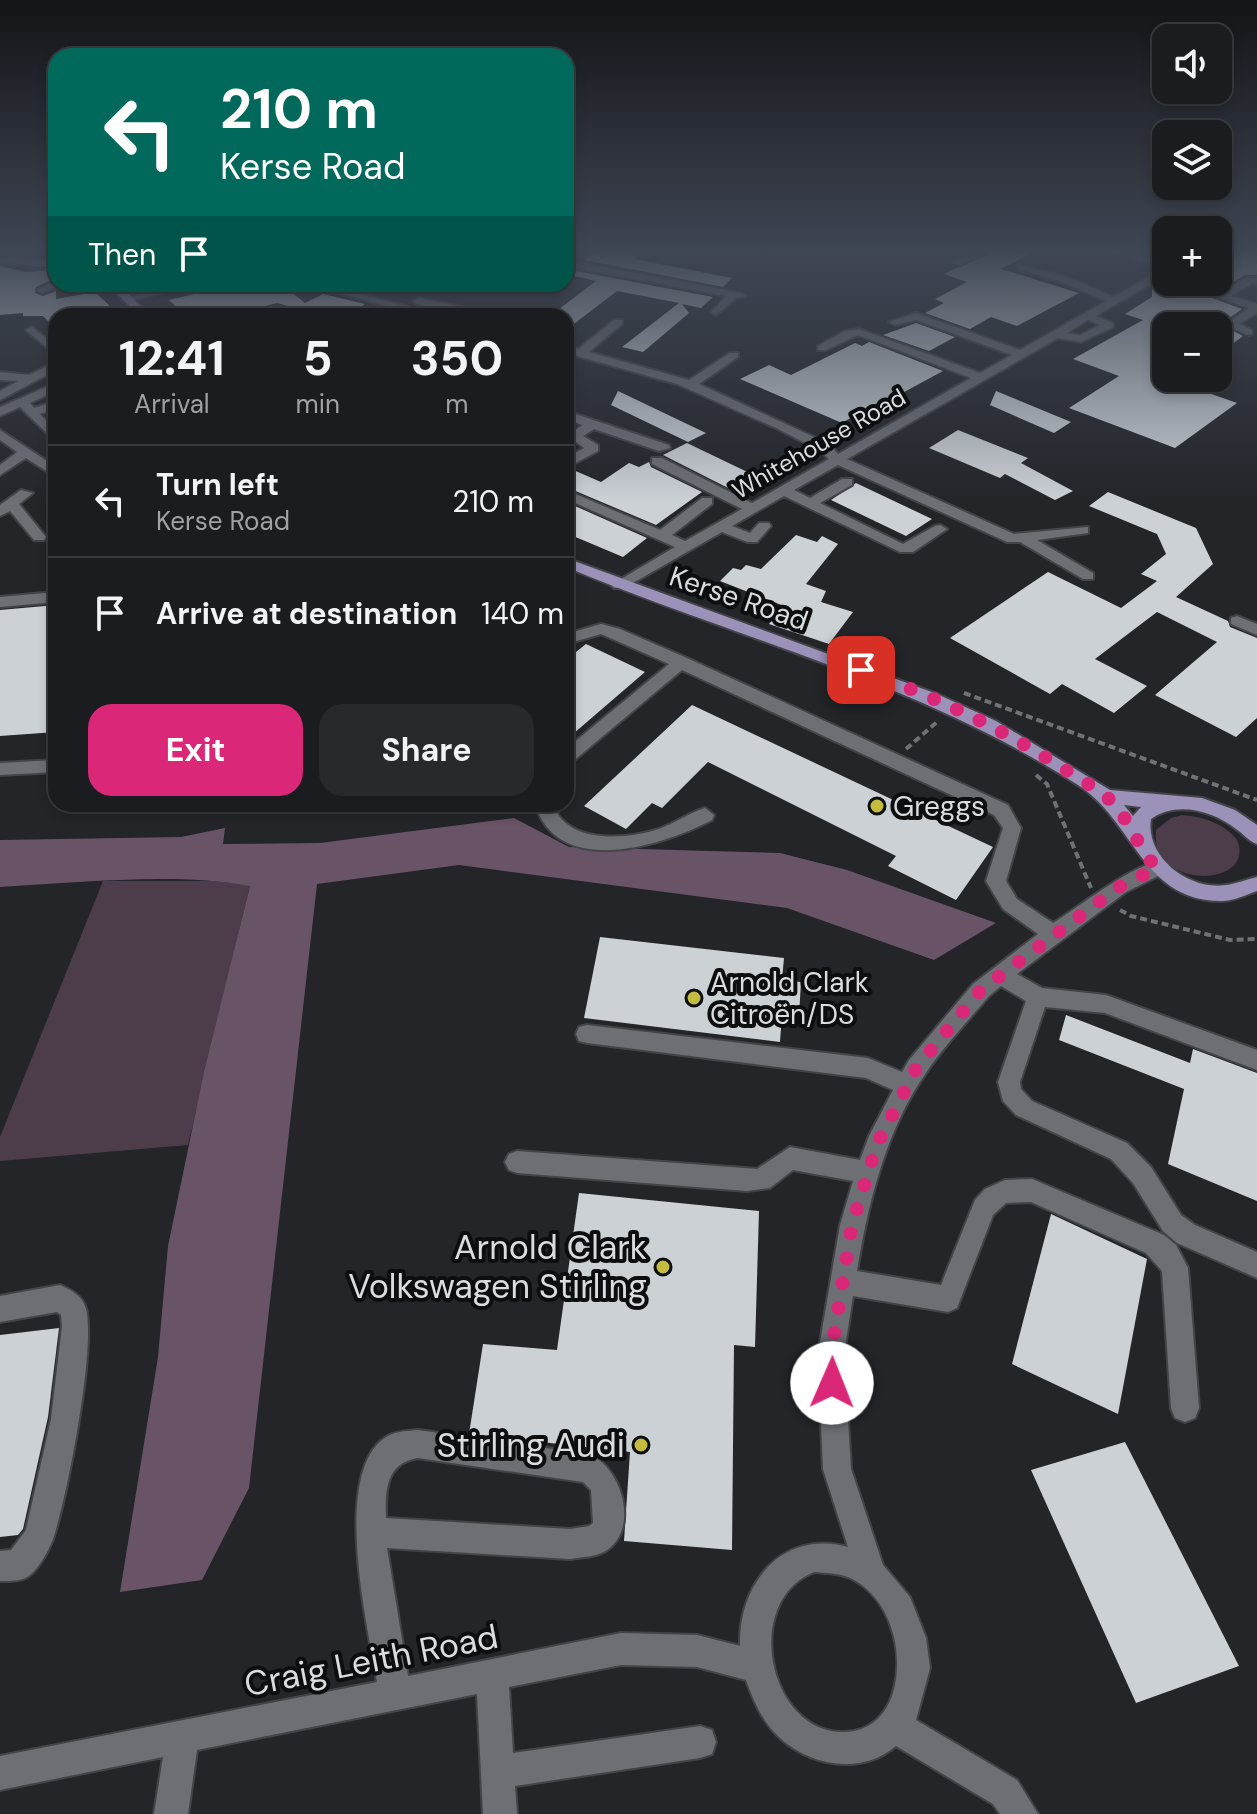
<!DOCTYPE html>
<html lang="en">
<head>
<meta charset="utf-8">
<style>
  body { margin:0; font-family:"DM Sans",sans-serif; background:#27292c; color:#f1f3f6; height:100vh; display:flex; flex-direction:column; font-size:30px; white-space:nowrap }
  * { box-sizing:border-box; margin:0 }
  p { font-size:26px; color:#9fa1a4 }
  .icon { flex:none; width:44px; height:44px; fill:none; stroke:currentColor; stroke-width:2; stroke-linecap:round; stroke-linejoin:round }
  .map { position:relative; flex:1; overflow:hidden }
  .details { position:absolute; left:48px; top:308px; width:526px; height:504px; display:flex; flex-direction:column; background:#1a1c1f; border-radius:24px; box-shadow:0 4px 12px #0003,0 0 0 2px #383a3d }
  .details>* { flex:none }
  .hud { position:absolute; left:48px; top:48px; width:526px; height:244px; border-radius:24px; box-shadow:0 4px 12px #0003,0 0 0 2px #383a3d; background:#00695c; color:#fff; overflow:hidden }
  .buttons { position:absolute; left:1152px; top:24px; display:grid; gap:16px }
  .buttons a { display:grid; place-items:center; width:80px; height:80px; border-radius:16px; background:#1a1c1f; box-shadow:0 4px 12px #0003,0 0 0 2px #383a3d; font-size:40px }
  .pin { position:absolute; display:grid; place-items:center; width:68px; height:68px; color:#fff; margin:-34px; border-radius:16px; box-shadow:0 4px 12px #0006 }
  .me { position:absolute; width:88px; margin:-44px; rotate:1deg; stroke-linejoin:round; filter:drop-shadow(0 0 6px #0008) }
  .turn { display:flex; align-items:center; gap:28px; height:168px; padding:0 40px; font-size:36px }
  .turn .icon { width:104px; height:104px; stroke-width:2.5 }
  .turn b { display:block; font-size:56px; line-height:68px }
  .then { display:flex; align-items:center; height:76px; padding:0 40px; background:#0003; gap:16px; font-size:30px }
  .eta { display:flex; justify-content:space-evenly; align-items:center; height:136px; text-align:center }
  .eta b { font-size:48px; font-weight:700; line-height:56px }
  .cta { display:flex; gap:16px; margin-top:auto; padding:16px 40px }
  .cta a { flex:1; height:92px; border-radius:24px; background:#db2777; color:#fff; font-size:32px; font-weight:700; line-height:92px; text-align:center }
  .cta a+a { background:#27292c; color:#f1f3f6 }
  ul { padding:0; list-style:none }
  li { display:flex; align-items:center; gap:24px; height:112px; padding:0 40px; border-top:2px solid #383a3d }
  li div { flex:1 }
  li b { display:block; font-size:30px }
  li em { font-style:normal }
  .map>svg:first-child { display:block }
  .green { fill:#4d3d4a }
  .forest { fill:#695366 }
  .building { fill:#cbd1d5 }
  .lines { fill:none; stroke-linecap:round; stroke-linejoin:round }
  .minor-casing { stroke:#424447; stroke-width:4 }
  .major-casing { stroke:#424447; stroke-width:4 }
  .path { stroke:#6f7174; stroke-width:4; stroke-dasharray:7 4; stroke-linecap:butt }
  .minor { fill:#6d6f75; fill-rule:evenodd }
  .major { fill:#9c91b9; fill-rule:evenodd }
  .route { stroke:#db2777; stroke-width:14; stroke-dasharray:0 25.2 }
  .poi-dot { fill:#c4bc3e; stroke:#0d0e10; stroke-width:3 }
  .labels { text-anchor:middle; stroke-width:8; stroke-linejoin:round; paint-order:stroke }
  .far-street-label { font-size:24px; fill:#dadcdf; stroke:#0d0e10 }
  .street-label { font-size:28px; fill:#dadcdf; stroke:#0d0e10 }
  .poi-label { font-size:28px; fill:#dadcdf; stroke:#0d0e10; text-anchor:start }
  .near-poi-label { font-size:34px; fill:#dadcdf; stroke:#0d0e10; text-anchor:end }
  .near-street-label { font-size:34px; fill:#dadcdf; stroke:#0d0e10 }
</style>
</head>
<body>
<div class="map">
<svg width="1257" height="1814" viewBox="0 0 1257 1814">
  <rect width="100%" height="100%" fill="#232529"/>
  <!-- green -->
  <g class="green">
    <path d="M1182,815C1203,817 1224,823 1237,840C1257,888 1149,891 1156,830L1171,818Z"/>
    <polygon points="103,881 213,881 250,885 188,1145 0,1161 0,1137"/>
  </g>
  <!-- forest -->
  <path class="forest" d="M514,818L569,847L780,853L847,870L996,923L934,960L787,908L459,865L317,884L249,1488L202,1580L120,1592L158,1357L168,1246L204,1072L250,886C173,872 78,883 0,887V840L181,837L225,828L223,844L320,843Z"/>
  <!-- building -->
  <g class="building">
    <polygon points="601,249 645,249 634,259 732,278 723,287 584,260"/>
    <polygon points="997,249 1040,249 1001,269 1079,293 1017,326 991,317 970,329 925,313 944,303 935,299 967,282 944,274"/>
    <polygon points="1218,249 1257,252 1257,275 1245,275 1221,289 1198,282 1218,282"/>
    <polygon points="0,266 26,272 56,270 56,278 36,287 35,293 43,296 56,291 56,299 95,292 112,308 104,310 112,316 56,316 56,329 43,316 23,316 23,313 0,315"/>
    <polygon points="571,270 713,297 701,308 682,304 689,313 643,352 622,347 679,303 617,291 566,330 566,316 550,316 596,281 566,274"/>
    <polygon points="1160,282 1169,282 1242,309 1221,324 1243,336 1218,355 1218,326 1166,326 1166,378 1237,403 1175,448 1069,408 1119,376 1073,359 1143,320 1125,314 1152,297 1152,287"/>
    <polygon points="269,284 277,290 286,288 305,303 323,294 365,304 345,316 326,316 277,303 225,316 186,316 169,300 223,287 229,293"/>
    <polygon points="916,323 955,337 929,351 883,335"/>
    <polygon points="869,342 943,371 895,397 906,401 886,412 871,406 842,423 740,379 769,365 791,375 855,343 862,346"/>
    <polygon points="618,391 706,433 688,442 611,405"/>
    <polygon points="996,391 1071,422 1054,433 990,405"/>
    <polygon points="958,430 1028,458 1021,463 1073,491 1055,500 1005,474 1000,478 929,448"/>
    <polygon points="687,443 762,479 738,493 663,455"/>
    <polygon points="649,462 651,467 702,492 656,525 566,487 566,471 571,469 601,482 629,463 639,467"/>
    <polygon points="856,483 932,519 906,536 831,500"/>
    <polygon points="1108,492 1196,528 1213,564 1176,597 1228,621 1230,627 1257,638 1257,718 1236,737 1155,695 1217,642 1157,612 1095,659 1147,686 1114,713 1062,684 1050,694 950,638 1048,572 1121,608 1157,581 1141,574 1166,554 1157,534 1089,506"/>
    <polygon points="566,502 647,538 623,557 566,533"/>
    <polygon points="796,535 817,542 822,536 838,544 806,584 826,591 821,602 853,612 829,644 769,624 784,606 720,581 733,568 741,570 746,565 761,569"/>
    <polygon points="56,605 56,732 0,736 0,610"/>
    <polygon points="586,644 645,672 566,740 566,660"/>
    <polygon points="692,705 993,847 956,900 888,866 896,856 708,762 662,808 652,803 626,829 584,806"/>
    <polygon points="600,937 784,958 782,980 801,982 799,1016 782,1014 780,1042 584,1018"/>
    <polygon points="1066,1015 1190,1063 1193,1049 1257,1073 1257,1201 1168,1164 1184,1089 1059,1040"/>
    <polygon points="579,1193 759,1211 755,1347 734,1345 732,1550 624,1541 630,1452 469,1434 483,1344 557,1350"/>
    <polygon points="1051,1214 1147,1259 1118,1414 1012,1364"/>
    <polygon points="59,1328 48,1417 23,1529 18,1535 0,1537 0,1335"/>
    <polygon points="1125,1442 1239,1666 1136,1703 1031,1470"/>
  </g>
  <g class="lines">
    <!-- minor casing -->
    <g class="minor-casing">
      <g id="minor">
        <polygon points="982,249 994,249 961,265 952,263"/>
        <path d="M1104,249H1118L1166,262V275L1096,316L1113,323V327L1081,342L1058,338L847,459L1014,534L1088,527V533L1037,540L1093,573V579H1083L1020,542H1007L838,465L794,490L810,498L842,479H852V485L820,503L903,544L935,526L940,525L947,529L913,552H900L784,496L732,526L750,533L759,523H769L771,526L757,542H747L722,532L624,588H614L611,585L675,547L566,499V490L660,530L702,498H712V504L672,535L685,541L742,509L652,464V458H662L752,503L829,459L819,450L776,428L677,384L566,353V346L578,349L614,320H622V324L589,352L689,380L730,353H738V357L699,384L829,444L838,454L971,378L858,335L826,350H818V346L845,331L859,329L980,373L1012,355L916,320L895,325L889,322L916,313L1020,350L1106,301L1062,282L1018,269V265L1070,278L1113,297L1166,268ZM1088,320L1100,325L1080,335L1067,333Z"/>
        <polygon points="0,257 56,261 56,267 0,263"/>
        <polygon points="566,260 741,293 746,296 736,298 716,315 711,312 726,296 566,266"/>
        <polygon points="1246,278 1257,278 1257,284 1252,283 1231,296 1257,304 1257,313 1239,324 1252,330 1252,334 1248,335 1224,325 1249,308 1172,282 1188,282 1221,292"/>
        <polygon points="56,281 56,284 61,284 60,286 42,293 37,290"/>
        <polygon points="177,284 195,284 127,302 122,299"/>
        <polygon points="307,284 324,284 441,316 423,316"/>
        <path d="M419,298L462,307L473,316C455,316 434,308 415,303L414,301Z"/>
        <polygon points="32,327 56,346 56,355 28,332 26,330"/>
        <polygon points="56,362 56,370 0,400 0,391 18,381 0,380 0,372 29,375"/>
        <polygon points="56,383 56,391 30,403 34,408 56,401 56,409 40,414 56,431 56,442 20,407 0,416 0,407"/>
        <polygon points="566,411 669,445 670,448 659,451 594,429 583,436 598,445 598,451 566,468 566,458 584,448 568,436 582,425 566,419"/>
        <polygon points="0,430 56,467 56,477 26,458 0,475 0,465 17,452 0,440"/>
        <polygon points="21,490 33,493 19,504 46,537 44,540 34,540 10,511 0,516 0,505"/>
        <polygon points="56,592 56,602 0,607 0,597"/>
        <polygon points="1237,616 1257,624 1257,635 1231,624 1231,618"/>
        <path d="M601,624L620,629L687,658L1008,805L1021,828L1006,881L1017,899L1053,923C1075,910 1142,856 1164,863L1167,868L1164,873L1126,892L1017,974L1042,988L1106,995L1257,1050V1070L1105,1013L1045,1007L1020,1082L1021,1089L1032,1101L1127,1143L1151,1167L1181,1215L1195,1225L1257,1252V1278L1177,1243L1163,1231L1133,1183L1111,1159L1016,1115L1003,1101L998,1082L1026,1001L1001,986L989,996C968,1021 944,1046 926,1073C886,1130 868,1203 857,1271L941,1285L975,1200L985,1189L1005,1180L1032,1179L1164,1235L1176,1245L1188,1268L1199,1408L1195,1418L1185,1422L1175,1418L1171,1408L1162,1271L1146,1253L1031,1202L1006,1203L993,1215L957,1308L948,1312L853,1296L844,1354L851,1469L883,1565L910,1597L926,1638L930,1668L916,1720L1017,1780L1038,1814H1000L993,1804L896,1746C861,1776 807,1766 776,1734C761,1719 753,1699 746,1680L697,1667L621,1665L509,1687L513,1753L700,1726L712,1730L716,1742L712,1754L700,1758L515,1786L517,1814H483L477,1694L197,1750L188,1814H154L163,1757L0,1790V1756L377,1682C368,1628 330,1468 388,1436C397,1431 408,1431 418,1430L589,1454C621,1467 640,1527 607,1550C597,1557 582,1557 570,1559L387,1548L408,1676L621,1633L697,1635L740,1646C738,1584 782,1529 848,1547L823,1469L818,1354L840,1225L853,1181L793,1170L770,1188L747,1191L517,1173L509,1170L505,1162L509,1154L517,1151L757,1169L790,1147L860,1160L869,1136L893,1090L866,1078L587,1043L579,1041L576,1034L579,1027L587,1025L868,1058L902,1072L909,1060L973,984L1038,934L1003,909L986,881L1003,828L994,815L682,670L572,762L566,764V749L669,664L601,634L566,644V634ZM418,1458L583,1482L591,1490L593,1523L589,1526L570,1529L386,1518C385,1490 386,1463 418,1458ZM814,1572C826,1573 839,1573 850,1578C890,1597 904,1650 894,1689C889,1709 876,1727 854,1731C771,1745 738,1603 814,1572Z"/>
        <polygon points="56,760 56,772 0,775 0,763"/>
        <path d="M535,804H553C566,844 625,840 659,829C675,823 689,813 705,808L714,815L712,820C662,846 558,879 535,804Z"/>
        <path d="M60,1285C71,1290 83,1296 86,1309C96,1347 67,1499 53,1539C49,1550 39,1568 30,1575C22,1582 9,1581 0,1581V1551L11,1550L26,1530L51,1419L62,1326L61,1315L57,1312L0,1322V1296Z"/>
      </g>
    </g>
    <!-- major casing -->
    <g class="major-casing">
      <g id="major">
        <polygon points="107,284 118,284 151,316 140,316"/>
        <path d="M566,558L937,694L996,721L1110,790L1202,798L1235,810L1257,825V844C1248,841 1244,834 1236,829C1212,810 1176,801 1151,819C1145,857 1189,891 1226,885C1236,884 1247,879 1257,877V891C1246,895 1233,901 1222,901C1143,902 1134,821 1078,785C916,681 741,640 566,567ZM1124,805L1141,807L1133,816Z"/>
      </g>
    </g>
    <!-- path -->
    <g class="path">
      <polyline points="964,693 1257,800"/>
      <polyline points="906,749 938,721"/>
      <polyline points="1036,775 1047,784 1091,888"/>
      <polyline points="1120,910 1131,916 1230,940 1257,939"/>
    </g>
    <!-- minor -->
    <use href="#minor" class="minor"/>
    <!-- major -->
    <use href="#major" class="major"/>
  </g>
  <!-- sky -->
  <linearGradient id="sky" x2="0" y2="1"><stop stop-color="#131417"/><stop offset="0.5" stop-color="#3f4654"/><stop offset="1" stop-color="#3f4654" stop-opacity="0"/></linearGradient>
  <rect width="1257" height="502" fill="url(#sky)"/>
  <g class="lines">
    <!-- route -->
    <path class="route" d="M832,1383L831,1354L852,1225L877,1144L917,1067L981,990L1119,887L1157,868C1136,847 1129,814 1104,795C1090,784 1073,775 1058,765C993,724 933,696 861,670"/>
  </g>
  <!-- markers -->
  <g class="poi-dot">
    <circle cx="877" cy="806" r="8"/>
    <circle cx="694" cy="998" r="8"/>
    <circle cx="663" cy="1267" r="8"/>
    <circle cx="641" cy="1445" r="8"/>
  </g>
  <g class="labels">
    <!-- far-street labels -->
    <g class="far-street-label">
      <text transform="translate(819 444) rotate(-30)" y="8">Whitehouse Road</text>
    </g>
    <!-- street labels -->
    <g class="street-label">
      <text transform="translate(739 598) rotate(19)" y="10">Kerse Road</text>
    </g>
    <!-- poi labels -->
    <g class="poi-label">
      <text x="893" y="816">Greggs</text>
      <text x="710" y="992">Arnold Clark<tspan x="710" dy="32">Citroën/DS</tspan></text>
    </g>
    <!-- near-poi labels -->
    <g class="near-poi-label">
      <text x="647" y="1259">Arnold Clark<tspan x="647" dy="39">Volkswagen Stirling</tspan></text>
      <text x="625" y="1457">Stirling Audi</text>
    </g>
    <!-- near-street labels -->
    <g class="near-street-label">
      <text transform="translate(371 1660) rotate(-11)" y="12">Craig Leith Road</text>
    </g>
  </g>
</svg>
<div class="buttons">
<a><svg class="icon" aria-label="sound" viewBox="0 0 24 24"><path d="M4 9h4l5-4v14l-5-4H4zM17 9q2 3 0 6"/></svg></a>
<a><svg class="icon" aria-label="layers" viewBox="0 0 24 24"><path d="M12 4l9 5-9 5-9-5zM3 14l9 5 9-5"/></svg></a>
<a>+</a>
<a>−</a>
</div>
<div class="pin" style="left:861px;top:670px;background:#d93025"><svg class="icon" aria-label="arrive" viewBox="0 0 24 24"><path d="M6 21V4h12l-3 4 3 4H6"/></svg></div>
<svg class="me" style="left:832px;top:1383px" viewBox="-20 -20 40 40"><circle r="19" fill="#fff"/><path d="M0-13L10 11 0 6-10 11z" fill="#db2777"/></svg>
<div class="hud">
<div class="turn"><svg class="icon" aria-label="left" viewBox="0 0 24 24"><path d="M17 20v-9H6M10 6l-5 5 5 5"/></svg><div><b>210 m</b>Kerse Road</div></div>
<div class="then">Then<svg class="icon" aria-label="arrive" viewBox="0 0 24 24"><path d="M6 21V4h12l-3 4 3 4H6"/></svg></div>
</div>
<section class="details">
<div class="eta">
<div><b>12:41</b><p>Arrival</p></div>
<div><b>5</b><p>min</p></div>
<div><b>350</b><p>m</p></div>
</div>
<ul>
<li><svg class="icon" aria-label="left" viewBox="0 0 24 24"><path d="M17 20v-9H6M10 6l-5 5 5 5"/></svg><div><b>Turn left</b><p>Kerse Road</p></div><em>210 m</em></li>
<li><svg class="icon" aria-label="arrive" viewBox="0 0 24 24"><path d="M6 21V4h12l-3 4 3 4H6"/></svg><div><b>Arrive at destination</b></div><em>140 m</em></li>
</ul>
<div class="cta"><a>Exit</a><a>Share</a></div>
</section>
</div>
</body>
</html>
